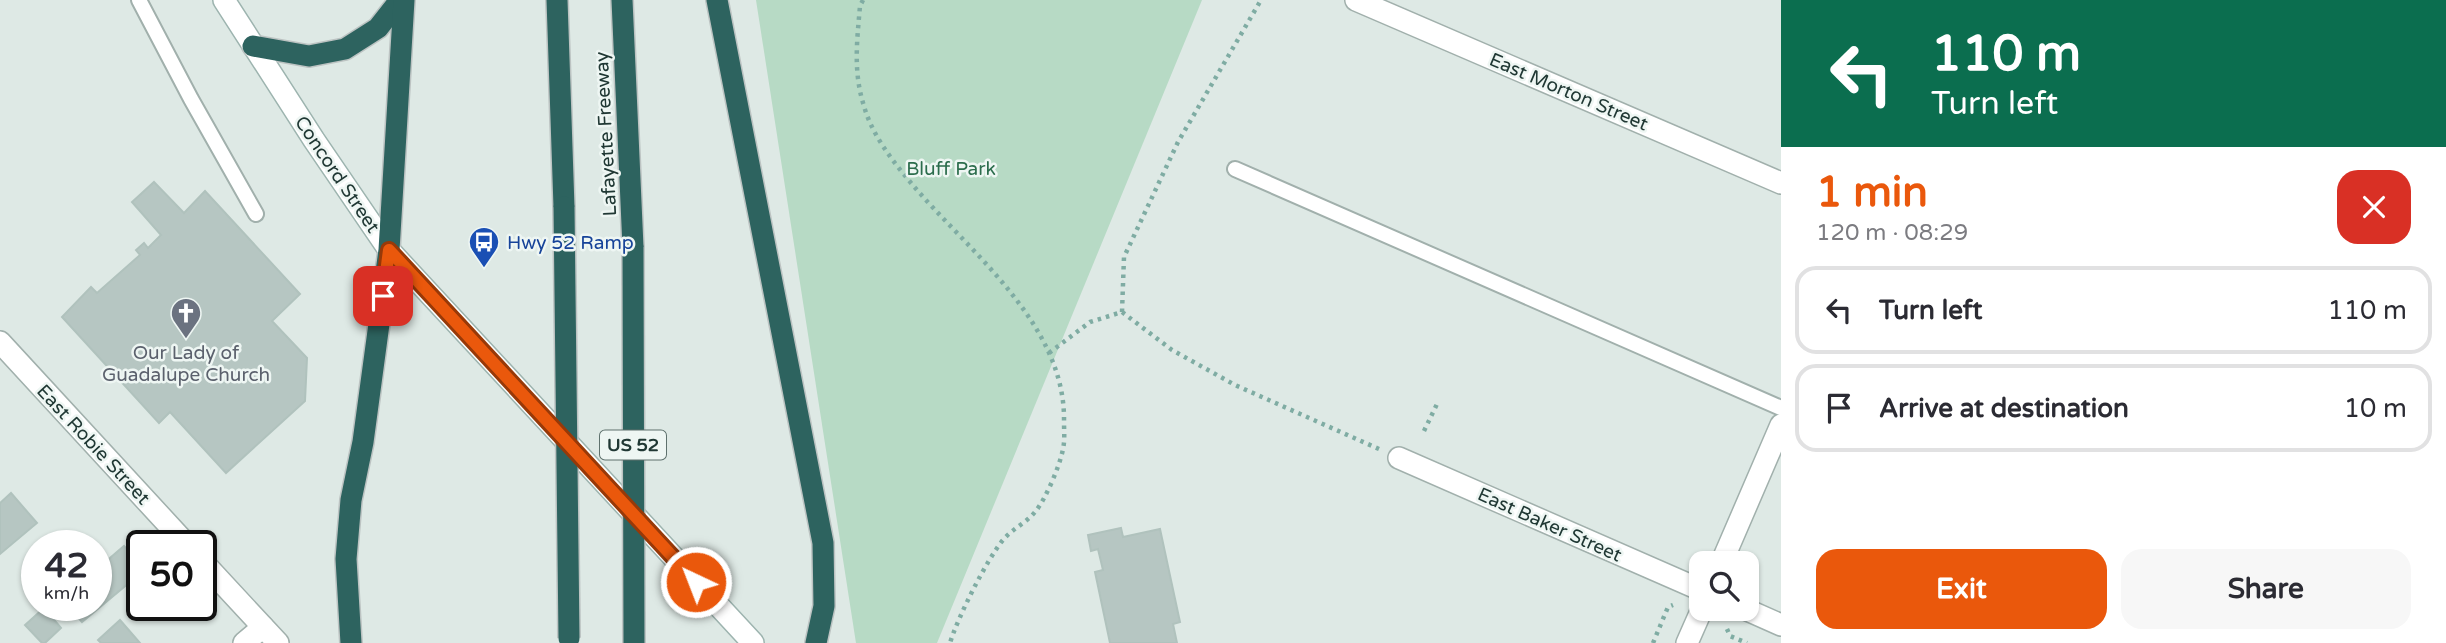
<!DOCTYPE html>
<html lang="en">
<head>
<meta charset="utf-8">
<style>
  body { margin:0; font-family:"Varela Round",sans-serif; background:#f7f7f7; color:#2b2b33; height:100vh; display:flex; flex-direction:column; font-size:26px; white-space:nowrap }
  * { box-sizing:border-box; margin:0 }
  p { font-size:23px; color:#7c7c81 }
  .icon { flex:none; width:38px; height:38px; fill:none; stroke:currentColor; stroke-width:2; stroke-linecap:round; stroke-linejoin:round }
  .map { position:relative; flex:1; overflow:hidden }
  .panel { display:flex; flex-direction:column; background:#fff; width:665px }
  .panel>* { flex:none }
  .guide { background:#0b6e4f; color:#fff; overflow:hidden }
  .controls { position:absolute; left:1689px; top:551px; display:grid; gap:14px }
  .controls a { display:grid; place-items:center; width:70px; height:70px; border-radius:14px; background:#fff; box-shadow:0 2px 5px #0004; font-size:35px }
  .speed { position:absolute; left:21px; top:530px; display:flex; gap:14px; font-size:35px; font-weight:700; text-align:center }
  .speed>* { display:grid; place-content:center; width:91px; height:91px; border-radius:50%; background:#fff; box-shadow:0 2px 5px #0004; line-height:1 }
  .speed small { font-size:18px; font-weight:400 }
  .speed .limit { border:4px solid #111; border-radius:10px; background:#fff; color:#111 }
  .pin { position:absolute; display:grid; place-items:center; width:60px; height:60px; color:#fff; margin:-30px; border-radius:14px; box-shadow:0 4px 10px #0006 }
  .me { position:absolute; width:77px; margin:-38px; rotate:317deg; stroke-linejoin:round; filter:drop-shadow(0 0 5px #0008) }
  .turn { display:flex; align-items:center; gap:24px; height:147px; padding:0 35px; font-size:32px }
  .turn .icon { width:91px; height:91px; stroke-width:2.5 }
  .turn b { display:block; font-size:49px; line-height:60px }
  .round { display:grid; place-items:center; flex:none; width:74px; height:74px; border-radius:21px; background:#f7f7f7 }
  .overview { display:flex; align-items:center; justify-content:space-between; height:119px; padding:0 35px }
  h1 { font-size:42px; font-weight:700; line-height:52px; color:#ea580c }
  .primary-button { display:flex; gap:14px; margin-top:auto; padding:14px 35px }
  .primary-button a { flex:1; height:80px; border-radius:21px; background:#ea580c; color:#fff; font-size:28px; font-weight:700; line-height:80px; text-align:center }
  .primary-button a+a { background:#f7f7f7; color:#2b2b33 }
  ul { padding:0; list-style:none }
  li { display:flex; align-items:center; gap:21px; height:88px; margin:0 14px 10px; padding:0 21px; border:4px solid #e1e1e2; border-radius:21px }
  li div { flex:1 }
  li b { display:block; font-size:26px }
  li em { font-style:normal }
  main { display:flex; flex:1; min-height:0 }
  .map>svg:first-child { display:block }
  .green { fill:#b7dac5 }
  .building { fill:#b6c6c2; stroke:#b0c2bd; stroke-width:2 }
  .lines { fill:none; stroke-linecap:round; stroke-linejoin:round }
  .lane-casing { stroke:#a1b0ac; stroke-width:18 }
  .street-casing { stroke:#a1b0ac; stroke-width:24 }
  .secondary-casing { stroke:#9db4af; stroke-width:24 }
  .highway-casing { stroke:#bcc3c2; stroke-width:24 }
  .path { stroke:#7faca3; stroke-width:4.5; stroke-dasharray:3.5 5; stroke-linecap:butt }
  .lane { stroke:#fff; stroke-width:14 }
  .street { stroke:#fff; stroke-width:21 }
  .secondary { stroke:#fff; stroke-width:21 }
  .highway { stroke:#2d635f; stroke-width:21 }
  .highway-bridge-casing { stroke:#bcc3c2; stroke-width:24; stroke-linecap:butt }
  .highway-bridge { stroke:#2d635f; stroke-width:21 }
  .route-casing { stroke:#983908; stroke-width:18 }
  .route { stroke:#ea580c; stroke-width:12 }
  .labels { text-anchor:middle; stroke-width:5; stroke-linejoin:round; paint-order:stroke }
  .shield { fill:#eef6f3; stroke:#5e716d; stroke-width:2 }
  .shield-label { font-size:18px; font-weight:bold; fill:#203834 }
  .street-label { font-size:19px; fill:#203834; stroke:#eef6f3 }
  .park-label { font-size:19px; fill:#2c6d4d; stroke:#eef6f3 }
  .transit-label { font-size:19px; fill:#164399; stroke:#eef6f3; text-anchor:start }
  .worship-label { font-size:19px; fill:#5b616d; stroke:#eef6f3 }
</style>
</head>
<body>
<main>
<div class="map">
<svg width="1781" height="643" viewBox="0 0 1781 643">
  <rect width="100%" height="100%" fill="#dee9e5"/>
  <!-- green -->
  <polygon class="green" points="756,0 1202,0 937,643 856,643"/>
  <!-- building -->
  <g class="building">
    <polygon points="154,182 184,213 205,191 300,294 272,321 307,358 305,401 226,473 170,412 159,423 62,317 91,287 97,293 140,255 136,250 144,243 148,248 161,235 132,202"/>
    <polygon points="11,493 37,523 0,554 0,503"/>
    <polygon points="1121,528 1123,537 1160,529 1180,622 1173,624 1177,643 1110,643 1095,572 1103,570 1098,549 1091,551 1088,535"/>
    <polygon points="124,546 142,567 142,572 82,622 68,606 96,606 96,570"/>
    <polygon points="44,608 61,628 45,643 42,643 25,625"/>
    <polygon points="120,620 140,643 101,643 98,640"/>
  </g>
  <g class="lines">
    <!-- lane casing -->
    <g class="lane-casing">
      <g id="lane">
        <polyline points="139,0 191,99 256,214"/>
        <polyline points="1235,169 1781,408"/>
      </g>
    </g>
    <!-- street casing -->
    <g class="street-casing">
      <g id="street">
        <polyline points="1356,0 1781,183"/>
        <polyline points="0,342 188,546"/>
        <polyline points="1399,458 1701,590"/>
        <polyline points="201,560 278,643"/>
        <polyline points="1721,564 1781,425"/>
        <polyline points="1745,609 1781,625"/>
        <polyline points="244,643 263,627"/>
        <polyline points="1687,643 1702,609"/>
      </g>
    </g>
    <!-- secondary casing -->
    <g class="secondary-casing">
      <polyline id="secondary" points="224,0 314,140 389,250 753,643"/>
    </g>
    <!-- highway casing -->
    <g class="highway-casing">
      <g id="highway">
        <polyline points="557,0 564,207"/>
        <polyline points="622,0 633,247"/>
        <polyline points="717,0 823,543 824,606 816,643"/>
        <polyline points="253,46 309,56 345,49 378,28 400,0"/>
        <polyline points="351,643 346,559 351,500 363,442 389,250 404,0"/>
      </g>
    </g>
    <!-- path -->
    <g class="path">
      <path d="M863,0L860,6C857,41 853,72 864,106C872,135 892,160 911,183C969,252 1066,324 1064,422C1064,431 1065,440 1063,449C1060,465 1046,499 1035,512C1026,523 1012,529 1003,540C987,559 957,619 950,643"/>
      <polyline points="1122,312 1124,257 1178,142 1261,0"/>
      <polyline points="1049,353 1090,322 1122,312 1172,350 1235,385 1379,449"/>
      <polyline points="1424,431 1437,404"/>
      <polyline points="1727,629 1730,636 1747,643"/>
      <polyline points="1653,643 1668,607 1673,605"/>
    </g>
    <!-- lane -->
    <use href="#lane" class="lane"/>
    <!-- street -->
    <use href="#street" class="street"/>
    <!-- secondary -->
    <use href="#secondary" class="secondary"/>
    <!-- highway -->
    <use href="#highway" class="highway"/>
    <!-- highway-bridge casing -->
    <g class="highway-bridge-casing">
      <g id="highway-bridge">
        <polyline points="564,207 569,638"/>
        <polyline points="633,247 634,643"/>
      </g>
    </g>
    <!-- highway-bridge -->
    <use href="#highway-bridge" class="highway-bridge"/>
  </g>
  <g class="lines">
    <!-- route casing -->
    <g class="route-casing">
      <polyline id="route" points="383,296 389,250 696,582"/>
    </g>
    <!-- route -->
    <use href="#route" class="route"/>
  </g>
  <!-- icons -->
  <defs>
    <g id="bus-pin" transform="scale(1.575)"><path d="M0 17L-7.5 6A9.5 9.5 0 1 1 7.5 6Z" fill="#1a4fb4" stroke="#eef6f3"/><path d="M-5-6H5V4H4V6H2V4H-2V6H-4V4H-5ZM-3.5-4V0h7V-4ZM-3.5 1.2v1.5H-2V1.2ZM2 1.2v1.5H3.5V1.2Z" fill="#fff"/></g>
    <g id="church-pin" transform="scale(1.575)"><path d="M0 17L-7.5 6A9.5 9.5 0 1 1 7.5 6Z" fill="#6b7280" stroke="#eef6f3"/><path d="M-1.2-6h2.4v3.5h3.3v2.4h-3.3V6h-2.4V-.1h-3.3v-2.4h3.3Z" fill="#fff"/></g>
  </defs>
  <g fill-rule="evenodd">
    <use href="#bus-pin" x="484" y="242"/>
    <use href="#church-pin" x="186" y="313"/>
  </g>
  <g class="labels">
    <!-- shield labels -->
    <rect class="shield" x="600" y="430.5" width="66" height="29" rx="5"/>
    <g class="shield-label">
      <text x="633" y="451">US 52</text>
    </g>
    <!-- street labels -->
    <g class="street-label">
      <text transform="translate(1569 91) rotate(23)" y="7">East Morton Street</text>
      <text transform="translate(605 134) rotate(-93)" y="7">Lafayette Freeway</text>
      <text transform="translate(338 174) rotate(56)" y="7">Concord Street</text>
      <text transform="translate(94 444) rotate(47)" y="7">East Robie Street</text>
      <text transform="translate(1550 524) rotate(24)" y="7">East Baker Street</text>
    </g>
    <!-- park labels -->
    <g class="park-label">
      <text x="951" y="175">Bluff Park</text>
    </g>
    <!-- transit labels -->
    <g class="transit-label">
      <text x="507" y="249">Hwy 52 Ramp</text>
    </g>
    <!-- worship labels -->
    <g class="worship-label">
      <text x="186" y="359">Our Lady of<tspan x="186" dy="22">Guadalupe Church</tspan></text>
    </g>
  </g>
</svg>
<div class="controls">
<a><svg class="icon" aria-label="search" viewBox="0 0 24 24"><circle cx="10" cy="10" r="6"/><path d="M15 15l6 6"/></svg></a>
</div>
<div class="speed"><div>42<small>km/h</small></div><div class="limit">50</div></div>
<div class="pin" style="left:383px;top:296px;background:#d93025"><svg class="icon" aria-label="arrive" viewBox="0 0 24 24"><path d="M6 21V4h12l-3 4 3 4H6"/></svg></div>
<svg class="me" style="left:696px;top:582px" viewBox="-20 -20 40 40"><circle r="17" fill="#ea580c" stroke="#fff" stroke-width="3"/><path d="M0-11L8 9 0 5-8 9z" fill="#fff"/></svg>
</div>
<section class="panel">
<div class="guide">
<div class="turn"><svg class="icon" aria-label="left" viewBox="0 0 24 24"><path d="M17 20v-9H6M10 6l-5 5 5 5"/></svg><div><b>110 m</b>Turn left</div></div>
</div>
<div class="overview"><div><h1>1 min</h1><p>120 m · 08:29</p></div><a class="round" style="background:#d93025;color:#fff"><svg class="icon" aria-label="close" viewBox="0 0 24 24"><path d="M6 6l12 12M18 6L6 18"/></svg></a></div>
<ul>
<li><svg class="icon" aria-label="left" viewBox="0 0 24 24"><path d="M17 20v-9H6M10 6l-5 5 5 5"/></svg><div><b>Turn left</b></div><em>110 m</em></li>
<li><svg class="icon" aria-label="arrive" viewBox="0 0 24 24"><path d="M6 21V4h12l-3 4 3 4H6"/></svg><div><b>Arrive at destination</b></div><em>10 m</em></li>
</ul>
<div class="primary-button"><a>Exit</a><a>Share</a></div>
</section>
</main>
</body>
</html>
